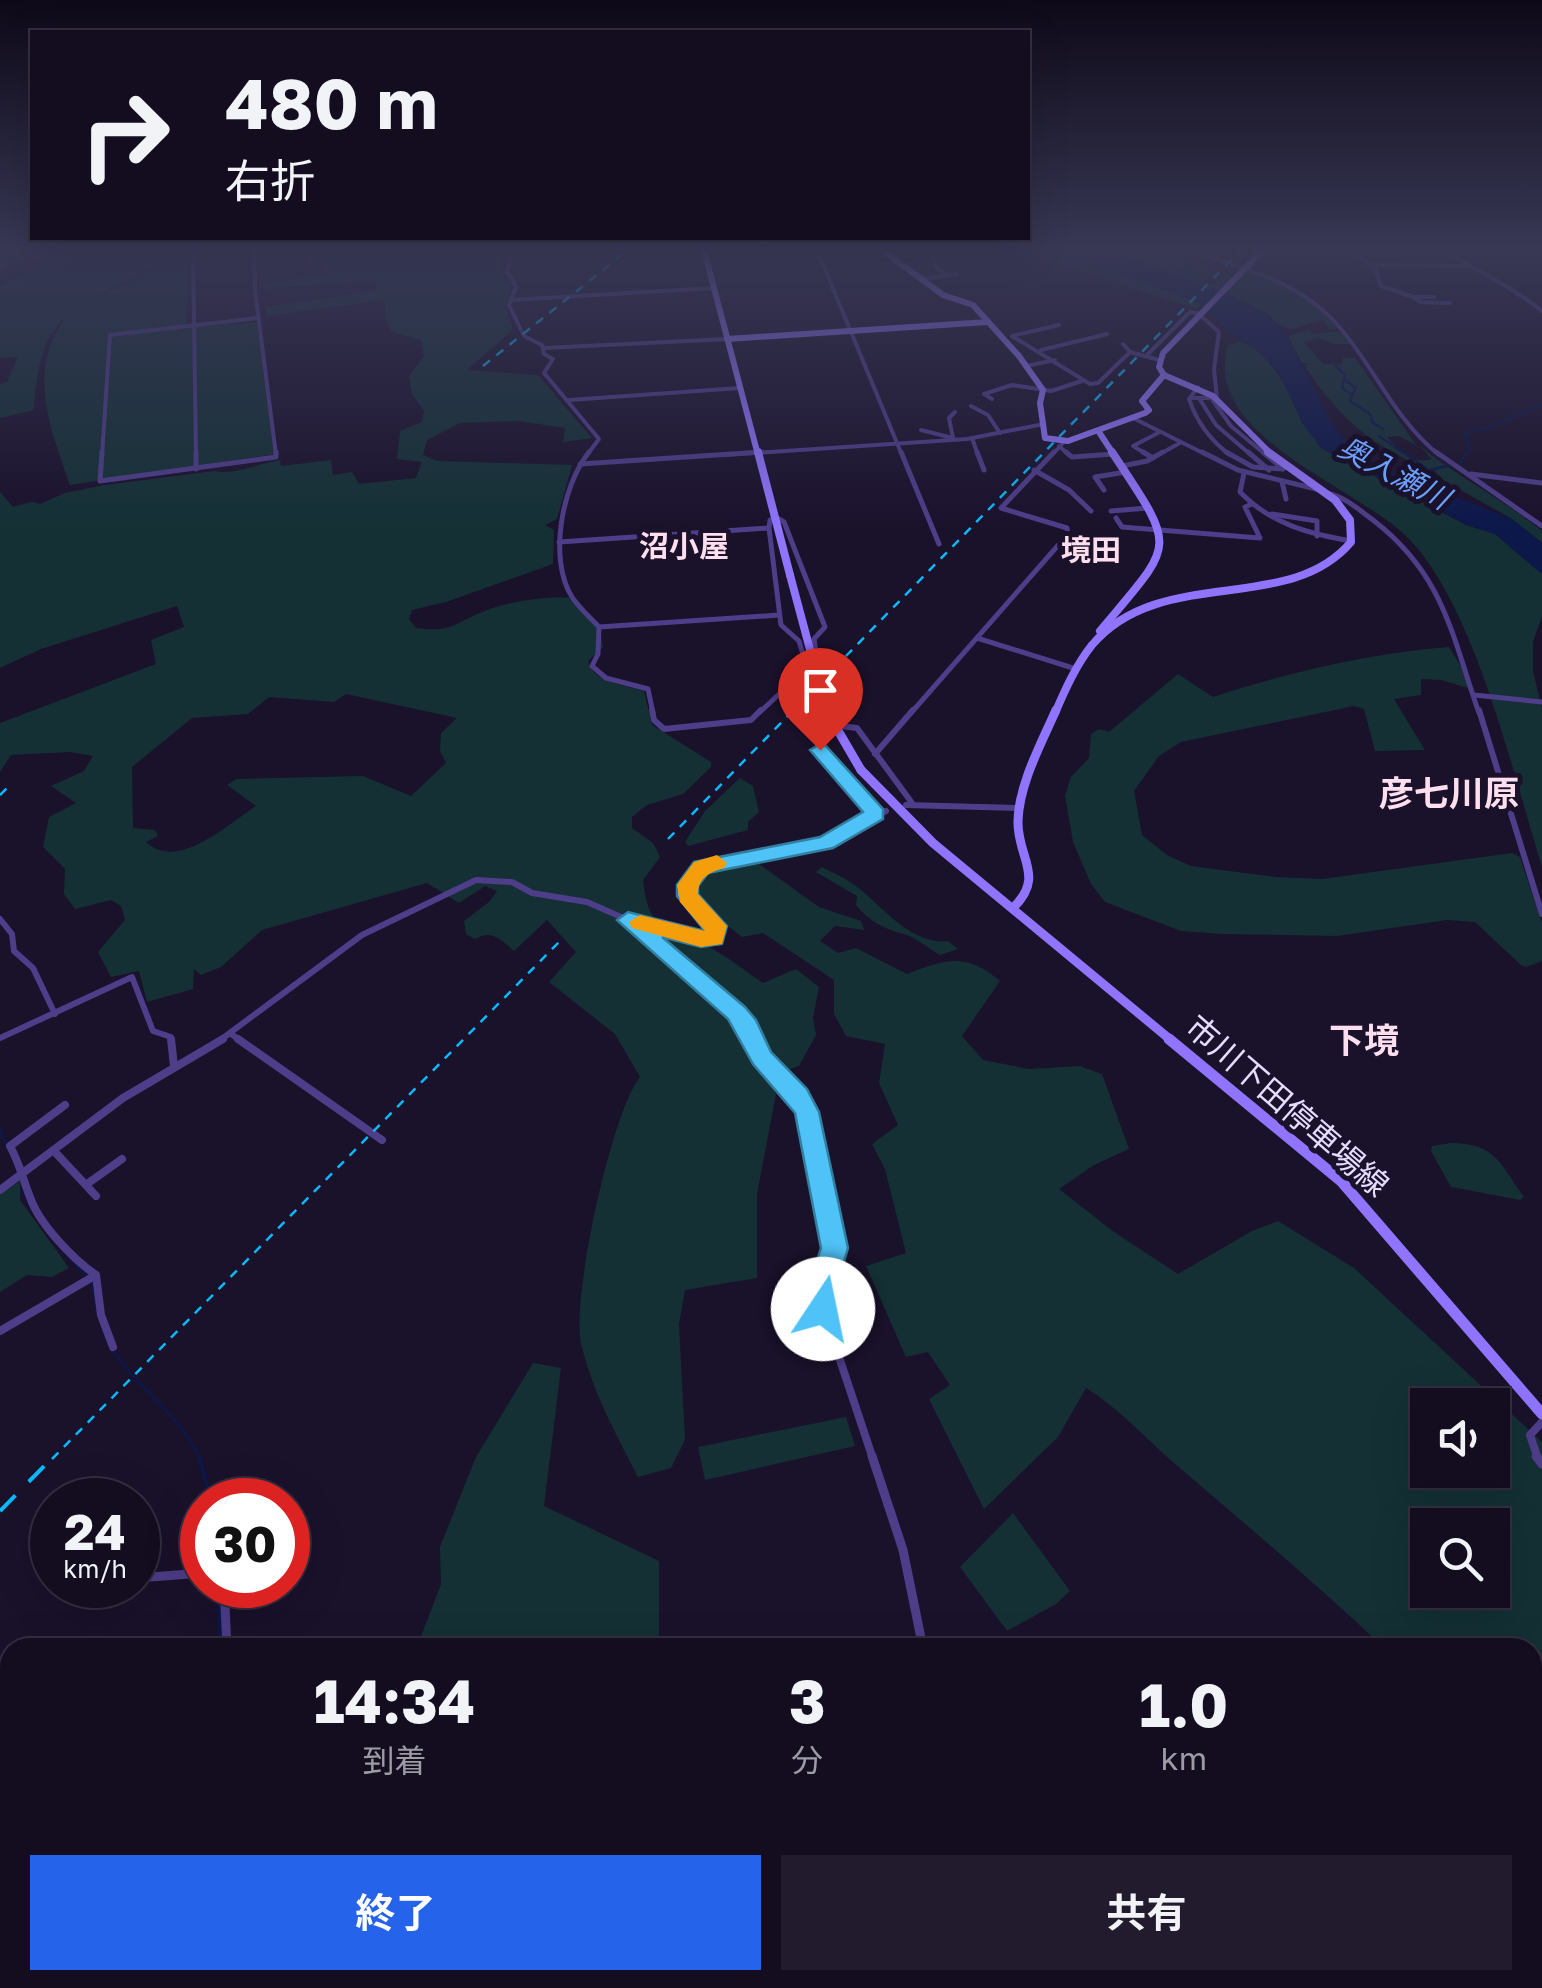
<!DOCTYPE html>
<html lang="ja">
<head>
<meta charset="utf-8">
<style>
  body { margin:0; font-family:"Golos Text","Noto Sans JP",sans-serif; background:#211b2d; color:#f1f3f6; height:100vh; display:flex; flex-direction:column; font-size:38px; white-space:nowrap }
  * { box-sizing:border-box; margin:0 }
  p { font-size:32px; color:#9d9ca5 }
  .icon { flex:none; width:55px; height:55px; fill:none; stroke:currentColor; stroke-width:2; stroke-linecap:round; stroke-linejoin:round }
  .map { position:relative; flex:1; overflow:hidden }
  .drawer { position:absolute; left:0px; top:1638px; width:1542px; height:352px; display:flex; flex-direction:column; background:#140d20; border-radius:30px 30px 0 0; box-shadow:0 10px 40px #0002,0 0 0 2px #332d3e }
  .drawer>* { flex:none }
  .guide { position:absolute; left:30px; top:30px; width:1000px; height:210px; border-radius:0px; box-shadow:0 10px 40px #0002,0 0 0 2px #332d3e; background:#140d20; color:#f1f3f6; overflow:hidden }
  .tools { position:absolute; left:1410px; top:1388px; display:grid; gap:20px }
  .tools a { display:grid; place-items:center; width:100px; height:100px; border-radius:0px; background:#140d20; box-shadow:0 10px 40px #0002,0 0 0 2px #332d3e; font-size:50px }
  .speed { position:absolute; left:30px; top:1478px; display:flex; gap:20px; font-size:50px; font-weight:700; text-align:center }
  .speed>* { display:grid; place-content:center; width:130px; height:130px; border-radius:50%; background:#140d20; box-shadow:0 10px 40px #0002,0 0 0 2px #332d3e; line-height:1 }
  .speed small { font-size:25px; font-weight:400 }
  .speed .limit { border:15px solid #d22; background:#fff; color:#111 }
  .pin { position:absolute; display:grid; place-items:center; width:85px; height:85px; color:#fff; margin:-102px -42px; border-radius:50% 50% 50% 0; rotate:-45deg; box-shadow:0 0 10px #0007 }
  .pin .icon { rotate:45deg }
  .me { position:absolute; width:110px; margin:-55px; rotate:11deg; stroke-linejoin:round; filter:drop-shadow(0 0 8px #0008) }
  .turn { display:flex; align-items:center; gap:35px; height:210px; padding:0 30px; font-size:45px }
  .turn .icon { width:130px; height:130px; stroke-width:2.5 }
  .turn b { display:block; font-size:70px; line-height:85px }
  .eta { display:flex; justify-content:space-evenly; align-items:center; height:170px; text-align:center }
  .eta b { font-size:60px; font-weight:700; line-height:70px }
  .action { display:flex; gap:20px; margin-top:auto; padding:20px 30px }
  .action a { flex:1; height:115px; border-radius:0px; background:#2563eb; color:#fff; font-size:40px; font-weight:700; line-height:115px; text-align:center }
  .action a+a { background:#211b2d; color:#f1f3f6 }
  .map>svg:first-child { display:block }
  .green { fill:#143035; fill-rule:evenodd }
  .water { fill:#0c174a }
  .lines { fill:none; stroke-linecap:round; stroke-linejoin:round }
  .stream-far1 { stroke:#0c174a; stroke-width:2.5 }
  .stream { stroke:#0c174a; stroke-width:4 }
  .street-far4 { stroke:#4e3d89; stroke-width:4 }
  .street-far3 { stroke:#4e3d89; stroke-width:5 }
  .street-far2 { stroke:#4e3d89; stroke-width:6 }
  .street-far1 { stroke:#4e3d89; stroke-width:8 }
  .street { stroke:#4e3d89; stroke-width:9 }
  .secondary-far3 { stroke:#9074fd; stroke-width:6 }
  .secondary-far2 { stroke:#9074fd; stroke-width:8 }
  .secondary-far1 { stroke:#9074fd; stroke-width:9 }
  .secondary { stroke:#9074fd; stroke-width:11 }
  .rail-far1 { stroke:#0ab9fc; stroke-width:2.5; stroke-dasharray:9 8; stroke-linecap:butt }
  .rail { stroke:#0ab9fc; stroke-width:4; stroke-dasharray:22 19; stroke-linecap:butt }
  .secondary-bridge-far1 { stroke:#9074fd; stroke-width:8 }
  .secondary-bridge { stroke:#9074fd; stroke-width:9 }
  .route { fill:#4fc3f7; stroke:#337fa1; stroke-width:2.5 }
  .slow { fill:#f59e0b }
  .labels { text-anchor:middle; stroke-width:10; stroke-linejoin:round; paint-order:stroke }
  .far-water-label { font-size:30px; font-style:italic; fill:#6b9ffd; stroke:#1a112b }
  .far-neighbourhood-label { font-size:30px; font-weight:bold; fill:#ffdeed; stroke:#1a112b }
  .street-label { font-size:32px; fill:#e6dcff; stroke:#1a112b }
  .neighbourhood-label { font-size:35px; font-weight:bold; fill:#ffdeed; stroke:#1a112b }
</style>
</head>
<body>
<div class="map">
<svg width="1542" height="1988" viewBox="0 0 1542 1988">
  <rect width="100%" height="100%" fill="#1a112b"/>
  <!-- green -->
  <g class="green">
    <path d="M7,250H67L71,257L109,250H185C160,261 138,276 114,287C51,317 39,338 34,410L0,418V384L7,382L18,357L0,358V288L41,264L37,259L9,263L0,270V258Z"/>
    <path d="M315,250H504C500,267 497,272 511,285L505,306L513,330L467,370L538,375L592,438L563,442L565,428L519,421L460,423L427,440L423,455L437,461L572,465L557,519L545,525L554,530L553,564L446,602L412,610L409,619L416,628C447,632 450,627 475,615C505,601 544,596 576,598L599,627L603,647L588,661C593,683 626,685 644,691L652,725L711,762V767L683,794L647,805L632,817V828L653,843L660,857L643,880C649,936 668,925 709,947C728,957 745,971 763,983L796,969L819,987L813,1018L816,1035L799,1066L766,1078L776,1094L757,1194V1278L685,1290L679,1324L685,1440L671,1468L638,1477C616,1434 592,1391 581,1343C571,1299 612,1111 640,1077L615,1034L549,982L576,952L547,920L514,951C501,940 492,929 475,939L466,934L464,921L489,902L497,891L485,886L459,903L427,883L262,930L221,967L201,975L194,969L193,989L147,1002L139,971L111,977L98,952L125,920L121,906L111,900L75,909L64,894L65,869L43,847L49,817L76,803L51,786L84,771L93,756L70,752L11,755L0,772V723L156,664L151,640L184,627L177,606L41,649L0,668V492L13,507L31,502L40,504L65,493L105,485L215,471C230,476 262,463 280,460L281,466L331,460L333,475L352,472L359,484L416,478L422,462L397,459L400,431L422,422L424,411L412,394L409,376L424,356L421,340L392,332L386,321L384,300L267,316L265,307L376,291V280L265,289L263,283L327,275L325,264L309,266L307,253ZM346,694L457,718L441,733L440,751L446,763L411,796L363,776L236,779L227,785L256,806C228,824 178,872 146,842L158,836L155,830L133,828L132,767L192,718L248,714L269,697L334,702Z"/>
    <path d="M1019,250C1071,250 1155,282 1201,305L1196,309Z"/>
    <polygon points="1104,250 1166,250 1214,270 1202,282 1213,285 1235,267 1282,284 1319,307 1312,310 1321,309 1340,328 1329,329 1323,320 1292,329 1279,325 1268,314 1227,293"/>
    <path d="M189,251L186,327L259,322L275,454L70,485C51,430 25,368 67,316C80,301 103,295 121,286C144,275 165,259 189,251Z"/>
    <path d="M1309,330L1313,334L1342,331L1351,344H1335L1317,338L1305,343L1323,364H1342L1343,358H1355L1416,445L1399,436L1387,437C1399,450 1412,465 1432,459L1419,445C1457,477 1503,499 1542,531V543L1512,519L1443,480L1433,469L1427,470C1364,439 1343,422 1304,365L1310,364L1302,363L1288,336Z"/>
    <path d="M1238,342C1276,347 1298,420 1321,448L1466,525L1495,534L1542,574V616L1533,642V671L1542,709V867C1513,774 1475,606 1408,538C1357,486 1200,436 1228,345Z"/>
    <path d="M1449,647L1464,671L1468,688L1441,680L1421,679V695L1394,699L1425,750L1375,751L1364,709L1354,706L1181,742L1159,756L1134,791L1142,835L1167,855L1191,866L1275,877L1322,879L1512,853L1520,857L1542,923V961L1526,967L1521,965L1475,922L1447,920L1337,936L1222,934L1181,931L1105,902L1091,884L1073,842L1065,796L1071,777L1089,758L1091,734L1099,729L1109,732L1178,674L1213,697C1290,672 1370,653 1449,647Z"/>
    <polygon points="740,778 753,786 759,812 748,822 748,830 688,846 685,842 705,811"/>
    <path d="M758,863L819,907L861,921L864,930L835,926L820,941L838,953L856,948L907,974C946,959 966,952 1000,981L962,1036L983,1060L1029,1069L1080,1066L1102,1074L1129,1149L1094,1165L1059,1189L1114,1232L1178,1274L1252,1231L1278,1221L1354,1268L1542,1442V1988H1518L1515,1980H1532V1648L1383,1647C1316,1583 1245,1524 1174,1463C1145,1438 1119,1408 1086,1388L1058,1437L984,1509L929,1399L950,1385L928,1352L906,1357L866,1266L906,1253L885,1169L872,1144L898,1125L879,1083L885,1044L846,1036L834,1014V980L763,933L742,937L700,904L693,893C705,861 728,866 758,863ZM1428,1405H1492V1470H1428ZM1428,1525H1492V1590H1428Z"/>
    <path d="M822,867C833,873 846,878 856,886C881,905 912,946 948,941L958,949L940,955C929,949 916,937 904,934C884,929 870,922 856,905L857,896L816,872Z"/>
    <path d="M1451,1143C1496,1143 1500,1164 1524,1197L1520,1200L1451,1187L1431,1151L1432,1146Z"/>
    <polygon points="20,1181 20,1200 69,1268 52,1277 27,1275 0,1292 0,1194"/>
    <polygon points="533,1363 561,1368 544,1506 659,1561 659,1647 417,1647 441,1584 440,1547 476,1457"/>
    <polygon points="846,1417 855,1446 705,1480 698,1447"/>
    <polygon points="1013,1513 1070,1591 1056,1604 1007,1631 960,1567"/>
    <polygon points="471,1980 854,1980 859,1988 476,1988"/>
    <polygon points="901,1980 1033,1980 1041,1988 901,1988 897,1984"/>
  </g>
  <!-- water -->
  <polygon class="water" points="1034,250 1113,253 1227,293 1268,314 1287,336 1331,422 1349,445 1385,469 1512,519 1542,543 1542,574 1495,534 1467,525 1321,448 1302,423 1280,375 1257,349 1234,336 1200,303 1125,276"/>
  <g class="lines">
    <!-- stream-far1 -->
    <g class="stream-far1">
      <polyline points="1178,274 1205,256 1222,256 1228,250"/>
      <polyline points="1332,362 1345,375 1342,388 1352,395 1350,401 1370,414 1373,423 1383,429"/>
      <polyline points="1346,381 1356,388 1352,395"/>
      <polyline points="1379,436 1426,468"/>
      <polyline points="1459,464 1469,450 1465,433 1489,428 1542,404"/>
      <polyline points="1435,489 1422,472 1451,465"/>
      <polyline points="0,1129 7,1147"/>
      <polyline points="23,1191 32,1210"/>
      <polyline points="51,1237 85,1275"/>
      <polyline points="91,1281 97,1312"/>
      <path d="M102,1329C122,1380 177,1407 200,1459"/>
    </g>
    <!-- stream -->
    <g class="stream">
      <polyline points="199,1456 211,1500"/>
      <polyline points="219,1585 220,1648"/>
      <polyline points="335,1980 340,1988"/>
    </g>
    <!-- street-far4 -->
    <g class="street-far4">
      <polyline points="193,250 196,455"/>
      <polyline points="254,250 255,290 276,455"/>
      <polyline points="512,250 507,271 516,287 509,305 524,336 542,345 544,354 553,359 544,373 599,439 587,455"/>
      <polyline points="817,250 902,455"/>
      <polyline points="930,250 937,268 948,275"/>
      <path d="M1185,250C1238,266 1297,280 1335,322C1374,365 1393,418 1439,455"/>
      <polyline points="1351,250 1375,269 1381,286 1413,297 1434,297"/>
      <path d="M1445,250C1477,272 1512,286 1542,311"/>
      <polyline points="193,253 211,250"/>
      <polyline points="512,254 575,250"/>
      <polyline points="1359,255 1375,253"/>
      <polyline points="1371,265 1467,266"/>
      <polyline points="921,279 957,274"/>
      <polyline points="1414,298 1420,302 1450,303"/>
      <polyline points="510,300 714,288"/>
      <polyline points="1200,315 1219,332 1214,369 1217,399"/>
      <polyline points="1012,336 1090,384 1098,383 1130,352 1123,344"/>
      <polyline points="1012,336 1059,325"/>
      <polyline points="544,348 727,339"/>
      <polyline points="1041,350 1107,334"/>
      <polyline points="1130,352 1159,360"/>
      <polyline points="1146,356 1190,312 1201,314"/>
      <polyline points="1026,366 1055,360"/>
      <path d="M1198,387L1189,399C1197,423 1210,440 1230,455"/>
      <polyline points="1191,398 1211,398 1231,426 1266,455"/>
      <polyline points="1199,398 1216,425 1251,455"/>
      <polyline points="992,399 984,394 1012,385 1051,391 1082,381"/>
      <polyline points="569,400 740,388"/>
      <polyline points="971,406 988,415 1000,433"/>
      <polyline points="1133,418 1207,455"/>
      <polyline points="921,430 953,438"/>
      <polyline points="953,438 949,418 955,412"/>
      <polyline points="972,438 978,455"/>
      <polyline points="1059,446 1069,455"/>
      <polyline points="102,455 110,335 259,318"/>
      <polyline points="723,455 967,439 1044,424"/>
      <polyline points="1052,455 1063,443"/>
      <polyline points="1104,455 1114,454"/>
      <polyline points="1148,455 1133,446 1158,433"/>
      <polyline points="1158,455 1180,443"/>
    </g>
    <!-- street-far3 -->
    <g class="street-far3">
      <polyline points="102,452 100,481 276,457 276,452"/>
      <polyline points="196,452 196,469"/>
      <path d="M589,452C562,486 548,559 572,597C579,608 590,617 599,627L598,654L592,666L606,678L648,689L653,713"/>
      <polyline points="901,452 939,544"/>
      <polyline points="977,452 984,470"/>
      <polyline points="1066,452 1072,457 1114,454"/>
      <polyline points="1143,452 1153,458"/>
      <polyline points="1202,452 1238,470 1316,489"/>
      <polyline points="1226,452 1253,467 1283,469"/>
      <polyline points="1248,452 1269,470"/>
      <polyline points="1263,452 1283,469"/>
      <polyline points="1436,452 1542,526"/>
      <polyline points="580,464 762,452"/>
      <polyline points="1122,466 1147,461 1163,452"/>
      <polyline points="1034,470 1069,490 1091,511"/>
      <path d="M1244,473L1240,492C1271,524 1309,534 1352,541"/>
      <polyline points="1471,474 1542,483"/>
      <polyline points="1282,482 1286,499"/>
      <polyline points="1104,490 1095,477 1126,472"/>
      <path d="M1327,493C1345,497 1358,509 1373,520C1444,575 1451,633 1479,713"/>
      <polyline points="1111,511 1148,508"/>
      <polyline points="1272,514 1317,521 1317,536"/>
      <polyline points="1116,518 1122,527 1260,538 1245,507 1252,504"/>
      <polygon points="779,519 784,522 825,627 814,639 817,658 807,668 799,641 781,625 769,528 770,520"/>
      <polyline points="559,542 769,528"/>
      <polyline points="599,627 779,615"/>
      <polyline points="977,638 1076,669"/>
      <polyline points="1474,695 1542,702"/>
      <polyline points="759,713 807,668"/>
      <polyline points="911,713 1068,534 1067,528 1001,508 1054,452"/>
    </g>
    <!-- street-far2 -->
    <g class="street-far2">
      <polyline points="652,710 654,720 664,729 751,720 761,710"/>
      <polyline points="1479,710 1542,914"/>
      <polyline points="875,754 913,710"/>
      <polyline points="906,805 1019,808"/>
      <polyline points="876,814 820,751 818,733 841,726 857,728 912,803"/>
      <polyline points="0,919 12,934 14,951 33,968 55,1014"/>
      <polyline points="629,921 737,1013 753,1041"/>
      <polyline points="231,1034 241,1041"/>
      <polyline points="0,1038 132,977 153,1031 171,1037 171,1041"/>
      <polyline points="219,1041 362,935 476,880 512,882 532,893 587,902 628,920 709,940 717,936 716,927 687,896 687,885 701,867 826,843 886,811"/>
    </g>
    <!-- street-far1 -->
    <g class="street-far1">
      <polyline points="171,1039 174,1066"/>
      <polyline points="238,1039 382,1140"/>
      <polyline points="752,1039 765,1063 807,1112 835,1248 823,1285 823,1309 873,1459"/>
      <path d="M65,1105L10,1146C21,1167 22,1177 30,1197C39,1224 73,1259 96,1275L101,1315L113,1347"/>
      <polyline points="54,1151 96,1196"/>
      <polyline points="87,1184 122,1159"/>
      <polyline points="0,1190 123,1098 223,1039"/>
      <polyline points="0,1331 96,1275"/>
      <polyline points="1538,1459 1530,1435 1542,1422"/>
    </g>
    <!-- street -->
    <g class="street">
      <polyline points="872,1456 903,1550 923,1648"/>
      <polyline points="1536,1456 1542,1464"/>
      <polyline points="138,1578 202,1573"/>
      <polyline points="224,1585 227,1648"/>
      <polyline points="10,1703 10,1719"/>
      <polyline points="0,1771 10,1767"/>
      <polyline points="494,1980 505,1988"/>
      <polyline points="1201,1980 1212,1988"/>
      <polyline points="1448,1980 1452,1988"/>
      <polyline points="284,1988 291,1980"/>
      <polyline points="640,1988 655,1980"/>
    </g>
    <!-- secondary-far3 -->
    <g class="secondary-far3">
      <polyline points="704,250 758,455"/>
      <polyline points="882,250 943,295 973,305 1019,356 1043,390 1040,403 1045,438 1068,441 1145,413 1149,410 1142,401 1164,375"/>
      <polyline points="727,339 988,322"/>
      <polyline points="1164,375 1159,367 1163,353 1263,250"/>
      <polyline points="1164,375 1213,396 1272,455"/>
      <polyline points="1099,432 1114,455"/>
    </g>
    <!-- secondary-far2 -->
    <g class="secondary-far2">
      <polyline points="758,452 790,575"/>
      <path d="M1100,631C1176,540 1178,552 1112,452"/>
      <path d="M1055,713C1065,690 1076,665 1092,645C1161,564 1289,616 1351,542L1350,520L1335,500L1268,452"/>
    </g>
    <!-- secondary-far1 -->
    <g class="secondary-far1">
      <polyline points="861,770 933,843 1172,1041"/>
      <path d="M1013,908C1046,876 1017,858 1018,821C1019,784 1041,744 1056,710"/>
    </g>
    <!-- secondary -->
    <polyline class="secondary" points="1169,1039 1341,1181 1542,1414"/>
    <!-- rail-far1 -->
    <g class="rail-far1">
      <polyline points="483,366 628,250"/>
      <polyline points="0,795 7,788"/>
      <polyline points="668,839 1241,250"/>
      <polyline points="52,1459 559,942"/>
    </g>
    <!-- rail -->
    <polyline class="rail" points="0,1511 54,1456"/>
    <!-- secondary-bridge-far1 -->
    <polyline class="secondary-bridge-far1" points="790,575 827,713"/>
    <!-- secondary-bridge -->
    <polyline class="secondary-bridge" points="826,710 861,770"/>
  </g>
  <!-- sky -->
  <linearGradient id="sky" x2="0" y2="1"><stop stop-color="#0e0918"/><stop offset="0.47" stop-color="#383855"/><stop offset="1" stop-color="#383855" stop-opacity="0"/></linearGradient>
  <rect width="1542" height="529" fill="url(#sky)"/>
  <!-- route -->
  <polygon class="route" points="820,744 826,746 883,809 883,819 833,848 708,873 698,886 698,894 727,926 722,944 701,947 662,937 745,1007 756,1020 771,1052 807,1089 819,1112 848,1248 837,1285 832,1318 823,1321 813,1318 809,1309 809,1285 821,1248 795,1113 753,1064 728,1019 617,920 628,912 705,931 677,896 677,885 694,862 820,837 863,812 810,750"/>
  <!-- slow -->
  <path class="slow" d="M717,855L727,863L724,868C710,872 698,878 698,894L727,926L722,944L701,947L632,928L629,922L640,915L705,931L680,902L677,885L694,862Z"/>
  <g class="labels">
    <!-- far-water labels -->
    <g class="far-water-label">
      <text transform="translate(1394 473) rotate(28)" y="10">奥入瀬川</text>
    </g>
    <!-- far-neighbourhood labels -->
    <g class="far-neighbourhood-label">
      <text x="684" y="557">沼小屋</text>
      <text x="1091" y="561">境田</text>
    </g>
    <!-- street labels -->
    <g class="street-label">
      <text transform="translate(1287 1106) rotate(41)" y="11">市川下田停車場線</text>
    </g>
    <!-- neighbourhood labels -->
    <g class="neighbourhood-label">
      <text x="1449" y="806">彦七川原</text>
      <text x="1364" y="1053">下境</text>
    </g>
  </g>
</svg>
<div class="tools">
<a><svg class="icon" aria-label="sound" viewBox="0 0 24 24"><path d="M4 9h4l5-4v14l-5-4H4zM17 9q2 3 0 6"/></svg></a>
<a><svg class="icon" aria-label="search" viewBox="0 0 24 24"><circle cx="10" cy="10" r="6"/><path d="M15 15l6 6"/></svg></a>
</div>
<div class="speed"><div>24<small>km/h</small></div><div class="limit">30</div></div>
<div class="pin" style="left:820px;top:750px;background:#d93025"><svg class="icon" aria-label="arrive" viewBox="0 0 24 24"><path d="M6 21V4h12l-3 4 3 4H6"/></svg></div>
<svg class="me" style="left:823px;top:1309px" viewBox="-20 -20 40 40"><circle r="19" fill="#fff"/><path d="M0-13L10 11 0 6-10 11z" fill="#4fc3f7"/></svg>
<div class="guide">
<div class="turn"><svg class="icon" aria-label="right" viewBox="0 0 24 24"><path d="M7 20v-9h11M14 6l5 5-5 5"/></svg><div><b>480 m</b>右折</div></div>
</div>
<section class="drawer">
<div class="eta">
<div><b>14:34</b><p>到着</p></div>
<div><b>3</b><p>分</p></div>
<div><b>1.0</b><p>km</p></div>
</div>
<div class="action"><a>終了</a><a>共有</a></div>
</section>
</div>
</body>
</html>
